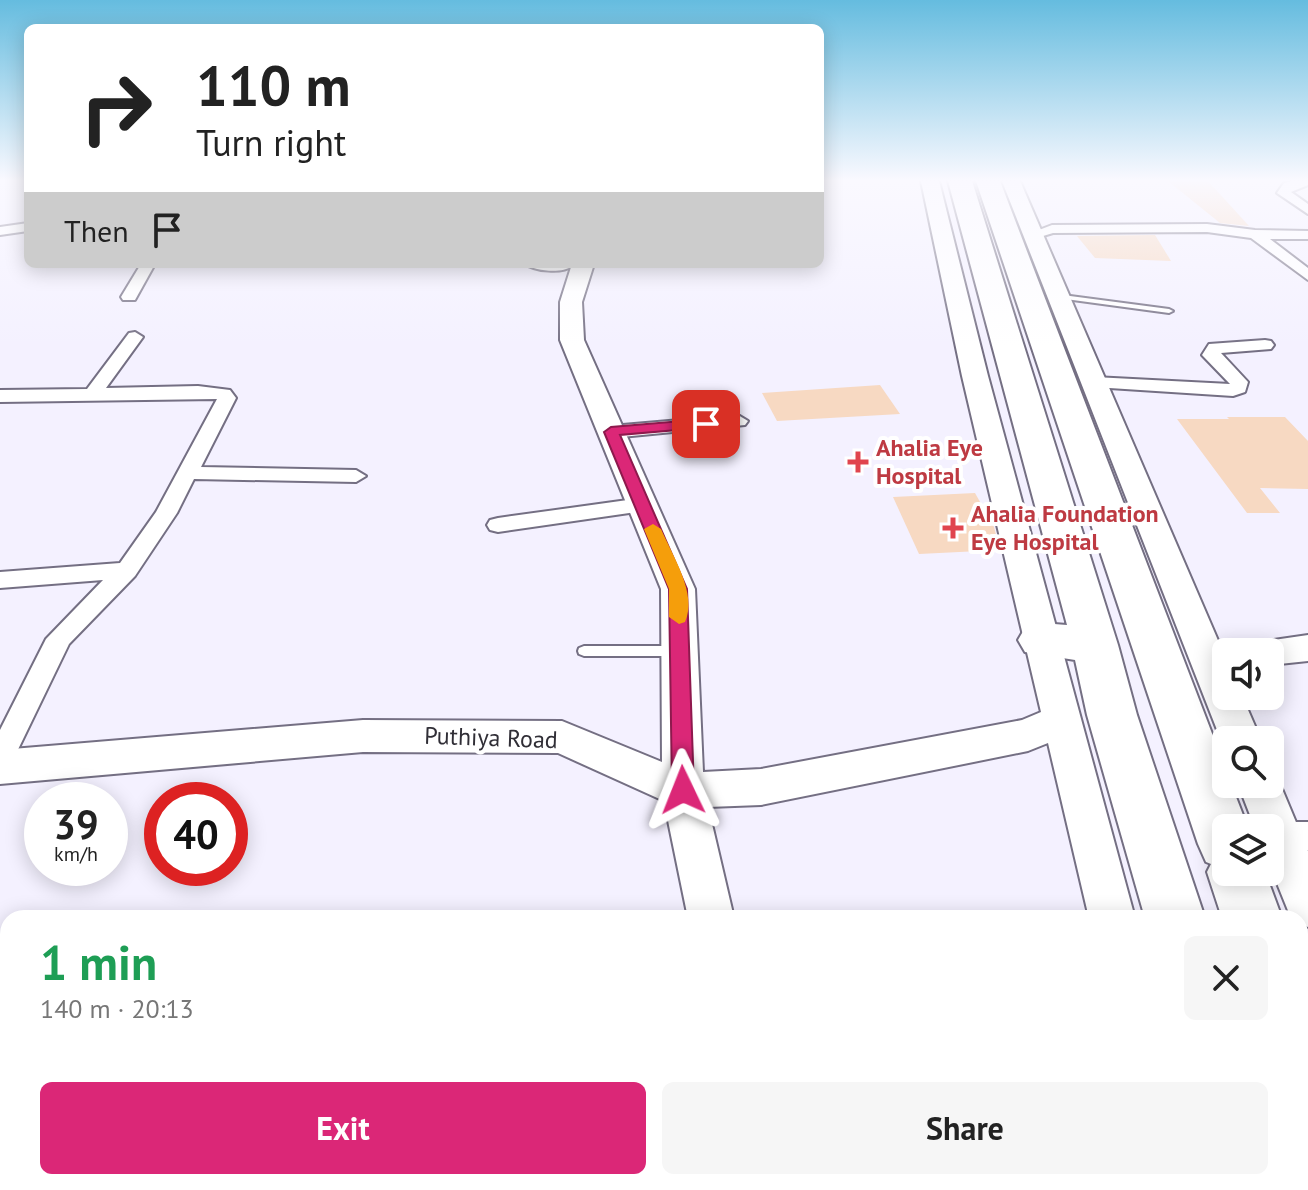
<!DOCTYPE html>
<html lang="en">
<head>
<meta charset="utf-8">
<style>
  body { margin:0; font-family:"PT Sans",sans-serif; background:#f6f6f6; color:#222; height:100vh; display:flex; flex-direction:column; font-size:30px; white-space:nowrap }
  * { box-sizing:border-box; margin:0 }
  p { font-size:26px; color:#767676 }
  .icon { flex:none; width:44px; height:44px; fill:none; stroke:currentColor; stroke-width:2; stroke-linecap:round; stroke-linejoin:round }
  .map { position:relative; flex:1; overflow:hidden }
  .drawer { position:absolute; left:0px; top:910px; width:1308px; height:280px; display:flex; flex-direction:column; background:#fff; border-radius:24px 24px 0 0; box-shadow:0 4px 20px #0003 }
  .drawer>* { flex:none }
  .guide { position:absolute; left:24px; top:24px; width:800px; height:244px; border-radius:12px; box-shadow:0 4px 20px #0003; background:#fff; color:#222; overflow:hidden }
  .fabs { position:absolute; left:1212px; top:638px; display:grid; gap:16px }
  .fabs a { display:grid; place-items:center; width:72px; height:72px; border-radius:12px; background:#fff; box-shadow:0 4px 20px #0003; font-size:40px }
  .speed { position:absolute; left:24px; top:782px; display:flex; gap:16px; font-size:40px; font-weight:700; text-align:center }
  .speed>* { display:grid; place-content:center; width:104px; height:104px; border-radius:50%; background:#fff; box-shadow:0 4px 20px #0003; line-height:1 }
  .speed small { font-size:20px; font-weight:400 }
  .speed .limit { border:12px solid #d22; background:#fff; color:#111 }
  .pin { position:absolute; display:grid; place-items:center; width:68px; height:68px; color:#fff; margin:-34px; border-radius:16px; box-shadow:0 4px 12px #0006 }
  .me { position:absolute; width:88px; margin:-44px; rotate:358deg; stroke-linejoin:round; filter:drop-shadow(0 0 6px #0008) }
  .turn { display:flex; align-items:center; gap:28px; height:168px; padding:0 40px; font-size:36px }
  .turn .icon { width:104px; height:104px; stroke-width:2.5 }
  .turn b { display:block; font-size:56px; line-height:68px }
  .then { display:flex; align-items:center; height:76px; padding:0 40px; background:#0003; gap:16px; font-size:30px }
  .round { display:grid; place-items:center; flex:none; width:84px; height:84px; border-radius:12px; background:#f6f6f6 }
  .overview { display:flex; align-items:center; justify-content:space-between; height:136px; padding:0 40px }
  h1 { font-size:48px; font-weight:700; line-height:60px; color:#1e9e55 }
  .action { display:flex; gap:16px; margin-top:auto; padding:16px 40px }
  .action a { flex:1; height:92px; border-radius:12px; background:#db2777; color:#fff; font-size:32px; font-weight:700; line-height:92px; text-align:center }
  .action a+a { background:#f6f6f6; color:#222 }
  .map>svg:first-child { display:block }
  .building { fill:#f7d9c2 }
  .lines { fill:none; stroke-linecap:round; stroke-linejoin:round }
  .lane-casing { stroke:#746f83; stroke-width:4 }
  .street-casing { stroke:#746f83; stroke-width:4 }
  .secondary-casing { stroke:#746f83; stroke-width:4 }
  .highway-casing { stroke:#746f83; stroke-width:4 }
  .lane { fill:#fff; fill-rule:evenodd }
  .street { fill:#fff; fill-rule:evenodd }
  .secondary { fill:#fff; fill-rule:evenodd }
  .highway { fill:#fff; fill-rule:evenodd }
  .route { fill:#db2777; stroke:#8e194d; stroke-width:2 }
  .slow { fill:#f59e0b }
  .health-dot { fill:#e0444e; stroke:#fff; stroke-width:3 }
  .labels { text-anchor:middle; stroke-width:8; stroke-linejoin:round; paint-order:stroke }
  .health-label { font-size:24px; font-weight:bold; fill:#be3a42; stroke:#fff; text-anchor:start }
  .street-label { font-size:24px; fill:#302e36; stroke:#fff }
</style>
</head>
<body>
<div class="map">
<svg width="1308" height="1190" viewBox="0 0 1308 1190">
  <rect width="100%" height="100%" fill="#f4f1ff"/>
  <!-- building -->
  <g class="building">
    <polygon points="1168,181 1208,181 1249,226 1220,223"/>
    <polygon points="1155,235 1171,261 1095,258 1077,236"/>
    <polygon points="880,385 900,414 777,421 762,393"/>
    <polygon points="1227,417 1285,417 1308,441 1308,489 1260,488 1280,513 1247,513 1177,419 1229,419"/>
    <polygon points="975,493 994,527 1000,550 919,554 893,497"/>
  </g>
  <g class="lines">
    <!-- lane casing -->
    <g class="lane-casing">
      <g id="lane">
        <polygon points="1055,294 1169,309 1173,311 1169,313 1058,298 1054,296"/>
        <polygon points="584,646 677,646 682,648 683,651 682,654 677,656 584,656 579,654 578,651 579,648"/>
      </g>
    </g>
    <!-- street casing -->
    <g class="street-casing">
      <g id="street">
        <polygon points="1293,181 1308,181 1308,185 1291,192 1308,204 1308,214 1277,193 1284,183"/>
        <polygon points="28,223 28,231 0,235 0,227"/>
        <polygon points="1207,224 1255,230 1308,231 1308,239 1270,239 1308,268 1308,280 1251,238 1207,232 1053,233 1033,239 1026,235 1052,225"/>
        <polygon points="141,264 155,264 135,300 123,300 121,297"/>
        <path d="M525,264H571L572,266C562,274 535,271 525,264Z"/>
        <polygon points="135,332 143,337 106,388 198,386 230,390 236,398 201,467 356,470 366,476 356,482 194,479 177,513 135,576 69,644 10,766 0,770 0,730 46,639 103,580 0,588 0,572 120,563 156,512 217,399 0,402 0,390 87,389 129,333"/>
        <polygon points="1265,340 1271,341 1274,345 1271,349 1221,353 1248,382 1245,392 1233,396 1094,387 1085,382 1094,377 1230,384 1202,355 1209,344"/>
        <polygon points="738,415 748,421 745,425 611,438 601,432 611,426"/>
        <polygon points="642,498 650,500 653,505 650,510 498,532 490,530 487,525 490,520 498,518"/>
        <polygon points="1280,822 1308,822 1308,850 1280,850 1270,846 1268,828"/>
        <polygon points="8,985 8,1021 0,1022 0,986"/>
      </g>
    </g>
    <!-- secondary casing -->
    <g class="secondary-casing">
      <g id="secondary">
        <polygon points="921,181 939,181 988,376 1135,918 1089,918 1048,743 1028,751 761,805 708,807 734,918 688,918 664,801 558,753 363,752 0,784 0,750 363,720 562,721 662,762 661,589 560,340 560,302 572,264 594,264 582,302 584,340 695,589 703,772 761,769 1022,720 1041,712 962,376"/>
        <polygon points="1002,181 1020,181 1226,659 1226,696 1242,696 1261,740 1226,740 1226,749 1221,740"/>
        <polygon points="1308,635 1308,661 1270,665 1270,652 1248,652 1253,643"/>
        <polygon points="1270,770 1280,784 1308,851 1308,927 1300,924 1300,918 1291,918 1270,866 1270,828 1255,828 1238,784 1270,784"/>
        <polygon points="712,1182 768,1182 770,1190 712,1190"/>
        <polygon points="1154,1182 1210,1182 1213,1190 1155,1190"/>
      </g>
    </g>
    <!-- highway casing -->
    <g class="highway-casing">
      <g id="highway">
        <polygon points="948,181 972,181 1118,645 1137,715 1205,918 1145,918 1087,715 1075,660 1025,652 1018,640 1025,628 1041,623 1067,625"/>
        <polygon points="976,181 1000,181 1226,770 1226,784 1231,784 1248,828 1226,828 1226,872 1265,872 1282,918 1222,918 1207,872 1211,864 1206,862 1198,844"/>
        <polygon points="1300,1018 1308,1021 1308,1106 1300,1103"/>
        <polygon points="1221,1182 1295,1182 1297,1190 1223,1190"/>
      </g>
    </g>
    <!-- lane -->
    <use href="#lane" class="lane"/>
    <!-- street -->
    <use href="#street" class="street"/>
    <!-- secondary -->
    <use href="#secondary" class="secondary"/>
    <!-- highway -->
    <use href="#highway" class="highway"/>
  </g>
  <!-- sky -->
  <linearGradient id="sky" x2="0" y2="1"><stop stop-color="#65bcdf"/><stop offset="0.52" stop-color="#faf9ff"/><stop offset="1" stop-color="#faf9ff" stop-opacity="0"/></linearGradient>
  <rect width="1308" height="347" fill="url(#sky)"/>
  <!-- route -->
  <polygon class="route" points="706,419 714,424 712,427 620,435 687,589 694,790 691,797 683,799 675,797 672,790 669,589 604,432 611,427"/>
  <!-- slow -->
  <path class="slow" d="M653,524L661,529C672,555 698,594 685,622L679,624L669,617V589L644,529Z"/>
  <!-- markers -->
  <g class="health-dot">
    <path d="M854 450h8v8h8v8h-8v8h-8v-8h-8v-8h8z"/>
    <path d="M949 516h8v8h8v8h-8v8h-8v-8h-8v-8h8z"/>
  </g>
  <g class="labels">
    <!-- health labels -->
    <g class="health-label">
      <text x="876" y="456">Ahalia Eye<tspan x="876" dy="28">Hospital</tspan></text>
      <text x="971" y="522">Ahalia Foundation<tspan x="971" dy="28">Eye Hospital</tspan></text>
    </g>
    <!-- street labels -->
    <g class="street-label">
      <text transform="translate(491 738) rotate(2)" y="8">Puthiya Road</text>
    </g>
  </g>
</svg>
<div class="fabs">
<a><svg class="icon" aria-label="sound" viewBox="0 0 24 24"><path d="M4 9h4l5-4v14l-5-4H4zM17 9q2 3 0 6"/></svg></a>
<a><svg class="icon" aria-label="search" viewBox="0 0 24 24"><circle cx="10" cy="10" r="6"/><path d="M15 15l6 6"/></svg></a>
<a><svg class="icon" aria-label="layers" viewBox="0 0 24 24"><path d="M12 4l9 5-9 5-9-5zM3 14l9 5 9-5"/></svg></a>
</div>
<div class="speed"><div>39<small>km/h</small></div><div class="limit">40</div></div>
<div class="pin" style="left:706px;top:424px;background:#d93025"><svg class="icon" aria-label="arrive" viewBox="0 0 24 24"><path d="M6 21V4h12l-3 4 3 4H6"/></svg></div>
<svg class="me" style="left:683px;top:790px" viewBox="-20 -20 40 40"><path d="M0-17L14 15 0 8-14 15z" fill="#db2777" stroke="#fff" stroke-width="4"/></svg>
<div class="guide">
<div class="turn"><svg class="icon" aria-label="right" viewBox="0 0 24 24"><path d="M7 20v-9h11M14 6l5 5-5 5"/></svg><div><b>110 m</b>Turn right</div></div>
<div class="then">Then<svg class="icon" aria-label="arrive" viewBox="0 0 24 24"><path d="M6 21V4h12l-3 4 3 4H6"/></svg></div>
</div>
<section class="drawer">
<div class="overview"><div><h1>1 min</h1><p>140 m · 20:13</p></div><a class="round"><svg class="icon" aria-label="close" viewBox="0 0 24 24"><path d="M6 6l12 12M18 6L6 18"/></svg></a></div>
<div class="action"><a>Exit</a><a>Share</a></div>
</section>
</div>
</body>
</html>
